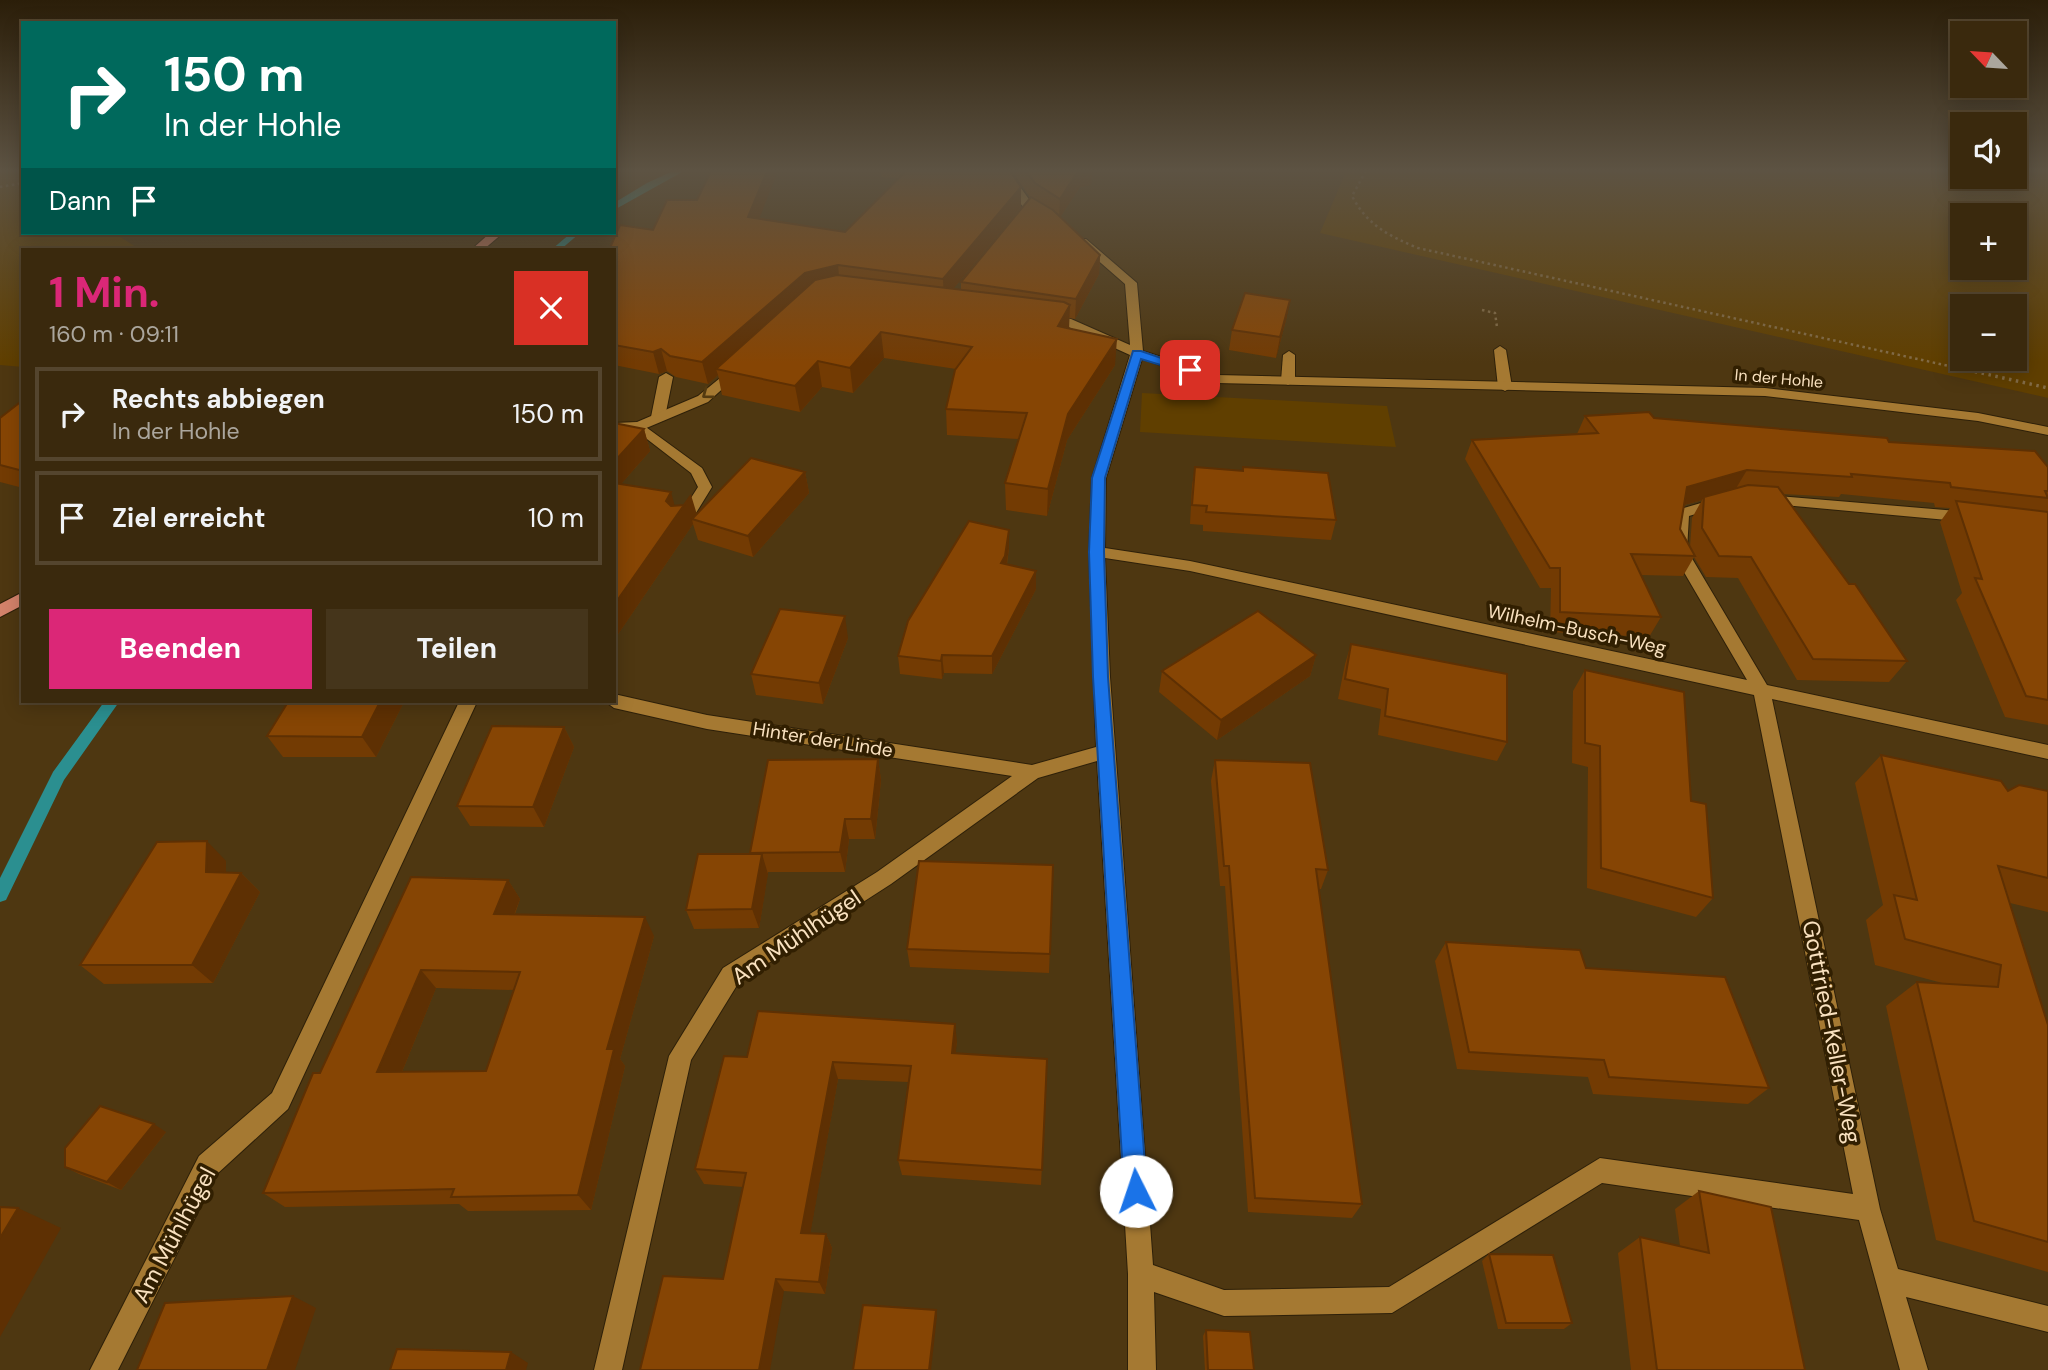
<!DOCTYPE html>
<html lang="de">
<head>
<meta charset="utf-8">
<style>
  body { margin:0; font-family:"DM Sans",sans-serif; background:#45351b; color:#f1f3f6; height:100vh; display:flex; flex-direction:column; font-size:26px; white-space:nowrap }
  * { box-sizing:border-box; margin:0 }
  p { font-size:23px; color:#aba69d }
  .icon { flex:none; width:38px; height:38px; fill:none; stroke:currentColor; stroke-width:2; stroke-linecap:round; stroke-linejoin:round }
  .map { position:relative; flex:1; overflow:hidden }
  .details { position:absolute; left:21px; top:248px; width:595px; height:455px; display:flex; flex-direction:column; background:#3a290d; border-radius:0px; box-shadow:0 4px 18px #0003,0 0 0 2px #54452e }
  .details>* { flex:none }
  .hud { position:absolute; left:21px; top:21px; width:595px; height:214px; border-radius:0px; box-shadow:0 4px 18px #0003,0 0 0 2px #54452e; background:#00695c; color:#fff; overflow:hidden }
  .needle { width:46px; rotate:295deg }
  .controls { position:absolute; left:1950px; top:21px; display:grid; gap:14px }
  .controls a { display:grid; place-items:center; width:77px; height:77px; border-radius:0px; background:#3a290d; box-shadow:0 4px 18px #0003,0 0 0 2px #54452e; font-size:35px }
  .pin { position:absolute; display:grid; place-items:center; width:60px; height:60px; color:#fff; margin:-30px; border-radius:14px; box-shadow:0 4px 10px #0006 }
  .me { position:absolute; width:77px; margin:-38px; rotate:356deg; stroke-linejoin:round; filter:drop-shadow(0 0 5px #0008) }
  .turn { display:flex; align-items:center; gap:24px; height:147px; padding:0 28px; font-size:32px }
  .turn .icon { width:91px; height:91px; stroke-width:2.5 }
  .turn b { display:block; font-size:49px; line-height:60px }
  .then { display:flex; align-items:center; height:66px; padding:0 28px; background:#0003; gap:14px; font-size:26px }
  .round { display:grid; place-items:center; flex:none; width:74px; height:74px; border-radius:0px; background:#45351b }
  .summary { display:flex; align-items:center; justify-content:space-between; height:119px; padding:0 28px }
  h1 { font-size:42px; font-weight:700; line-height:52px; color:#db2777 }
  .button { display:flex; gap:14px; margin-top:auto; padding:14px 28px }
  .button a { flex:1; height:80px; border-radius:0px; background:#db2777; color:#fff; font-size:28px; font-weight:700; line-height:80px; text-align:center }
  .button a+a { background:#45351b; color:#f1f3f6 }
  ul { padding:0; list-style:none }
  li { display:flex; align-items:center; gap:21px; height:94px; margin:0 14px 10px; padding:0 14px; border:4px solid #54452e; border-radius:0px }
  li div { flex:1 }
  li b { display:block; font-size:26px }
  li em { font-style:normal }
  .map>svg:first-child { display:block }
  .green { fill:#603f00; fill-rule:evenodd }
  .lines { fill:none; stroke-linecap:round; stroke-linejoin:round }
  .stream { fill:#2b8f90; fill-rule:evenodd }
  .lane-casing { stroke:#2e2009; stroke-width:2 }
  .street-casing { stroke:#2e2009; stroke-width:2 }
  .primary-casing { stroke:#2e2009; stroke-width:2 }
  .path-far1 { stroke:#826b46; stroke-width:2.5; stroke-dasharray:2.5 3.5; stroke-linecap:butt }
  .path { stroke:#826b46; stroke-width:3.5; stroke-dasharray:2.5 4.5; stroke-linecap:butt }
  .lane { fill:#a57932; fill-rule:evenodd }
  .street { fill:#a57932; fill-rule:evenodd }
  .primary { fill:#d3826a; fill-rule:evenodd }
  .wall { fill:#733b03; fill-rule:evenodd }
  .shaded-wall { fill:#5e3003 }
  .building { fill:#864504; stroke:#5e3003; stroke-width:2; fill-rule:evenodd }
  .oneway { stroke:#543a10 }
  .route { fill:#1a73e8; stroke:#114b97; stroke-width:2 }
  .labels { text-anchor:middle; stroke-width:7; stroke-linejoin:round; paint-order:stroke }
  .far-street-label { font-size:16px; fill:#f9e1bf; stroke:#311f01 }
  .street-label { font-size:19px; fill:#f9e1bf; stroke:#311f01 }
  .near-street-label { font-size:23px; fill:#f9e1bf; stroke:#311f01 }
</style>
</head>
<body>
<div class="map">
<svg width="2048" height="1370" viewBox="0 0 2048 1370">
  <rect width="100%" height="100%" fill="#4e3711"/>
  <!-- green -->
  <g class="green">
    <polygon points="0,171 23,171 23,233 114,233 139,249 23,250 23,367 0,365"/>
    <path d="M1346,171H1962V177H2014V171H2048V398L1320,233ZM2014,215V268H1962V215ZM2014,306V359H1962V306Z"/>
    <polygon points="1142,393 1387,406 1396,447 1140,432"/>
  </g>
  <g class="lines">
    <!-- stream -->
    <g class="stream">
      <polygon points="673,171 684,171 614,210 614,203 647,183"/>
      <polygon points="571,233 580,233 560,250 551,250"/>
      <polygon points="104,702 119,702 64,780 6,900 0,902 0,878 53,772"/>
    </g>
    <!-- lane casing -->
    <g class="lane-casing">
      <g id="lane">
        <polygon points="1500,346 1506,350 1512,387 1505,391 1498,387 1494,350"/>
        <polygon points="1289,351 1295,355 1295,381 1288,385 1281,381 1283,355"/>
        <polygon points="666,373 673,377 665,417 658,421 651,417 659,377"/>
        <polygon points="639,422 702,468 712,487 688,526 678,526 675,523 698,487 691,473 634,429 632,426"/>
      </g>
    </g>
    <!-- street casing -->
    <g class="street-casing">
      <g id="street">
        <path d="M999,171H1009L1033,205L1048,215V219C1025,221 1010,187 999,171Z"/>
        <path d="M1078,239H1086L1137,283L1143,351L1217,375L1765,388L1978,413L2048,427V435L1978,421L1765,396L1216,383L1142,359L1106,478L1105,548L1190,561L1747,680L1671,550L1677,510L1718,498L1723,500L1725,503L1723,506L1689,516L1687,550L1767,685L2048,745V759L1772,699L1880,1209L1898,1269L2048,1306V1332L1906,1297L1928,1370H1900L1859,1220L1602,1183L1392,1313L1224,1316L1154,1292L1156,1370H1128V1274L1097,761L1038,778L891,884L739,982L691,1060L622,1370H594L669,1056L723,968L877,872L1012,776L707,729L614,708L606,702H614V694L707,715L1032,765L1096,747L1089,552L1092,478L1130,355L1064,325L1041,319L1047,315L1071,319L1130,345L1125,284L1078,243ZM1105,558L1190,571L1754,695L1853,1194L1600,1158L1389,1287L1224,1290L1153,1265L1110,677Z"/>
        <polygon points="736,365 743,369 741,372 708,402 644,429 614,431 614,423 637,422 698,396"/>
        <polygon points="1767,495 1969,512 1977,517 1969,522 1762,503 1760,500 1762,497"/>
        <polygon points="459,702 477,702 288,1109 217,1174 118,1370 90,1370 199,1156 272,1093"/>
      </g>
    </g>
    <!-- primary casing -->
    <g class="primary-casing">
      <g id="primary">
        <polygon points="490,233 503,233 483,250 471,250"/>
        <polygon points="23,592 23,605 0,617 0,604"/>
      </g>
    </g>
    <!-- path-far1 -->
    <g class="path-far1">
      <path d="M1366,171L1352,196C1367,225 1389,236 1418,248L1976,372"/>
      <polyline points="0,187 23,183"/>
      <polyline points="1482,310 1495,313 1497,327"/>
    </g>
    <!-- path -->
    <polyline class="path" points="1968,370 2048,388"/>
    <!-- lane -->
    <use href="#lane" class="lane"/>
    <!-- street -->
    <use href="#street" class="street"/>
    <!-- primary -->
    <use href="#primary" class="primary"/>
  </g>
  <!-- wall -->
  <g class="wall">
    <polygon points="881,171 1010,171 1021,187 1021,207 953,289 961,290 961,282 1030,197 1012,171 1092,171 1091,185 1080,187 1060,217 1100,255 1099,274 1075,319 1069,318 1069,329 1115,365 1067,440 1047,516 1006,510 1005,483 1019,439 947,435 946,409 956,369 884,358 853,393 822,387 800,412 722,395 718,375 708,384 676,377 667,371 659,374 614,365 614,250 653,230 759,218 845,232 899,178 882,177"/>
    <polygon points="1290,300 1286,320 1276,358 1229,350 1232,330"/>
    <polygon points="23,400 23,488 0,482 0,418"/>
    <path d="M1585,416L1654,418L1889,442L2048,467V725L2005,717L1956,600L1962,593L1940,522L1950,508L1935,507L1934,503L1841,494L1839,497L1783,494L1849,584L1907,661L1889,682L1797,680L1738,578L1706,577L1694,557L1683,576L1641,575L1661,617L1649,637L1550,632L1551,588H1540L1465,459L1472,440L1577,434ZM1702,500L1692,518L1690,547L1680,529L1684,505Z"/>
    <polygon points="614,423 644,429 650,451 621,484 697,514 805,472 809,493 753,557 698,540 693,524 614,640"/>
    <polygon points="1195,467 1242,471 1243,467 1336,520 1331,540 1203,531 1203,525 1190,524 1192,486"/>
    <polygon points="1009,548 1007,564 1036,571 1036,589 992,674 944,673 942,679 900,674 898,656"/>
    <polygon points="848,638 823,704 756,695 751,674"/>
    <polygon points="1351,644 1507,742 1497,761 1378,735 1381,709 1338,699 1345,664"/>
    <polygon points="1316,655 1310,676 1217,740 1159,692 1162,671"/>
    <polygon points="1585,670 1691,801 1713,898 1696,917 1587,888 1588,767 1572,763 1573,691"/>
    <polygon points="288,702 404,702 376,757 283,757 267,736"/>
    <polygon points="564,727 574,747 544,827 470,826 457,806"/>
    <polygon points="1881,755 2008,791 2048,791 2048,912 2010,903 2048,1025 2048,1272 1936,1240 1886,1006 1917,982 1946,984 1875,965 1866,920 1883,905 1855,783"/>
    <polygon points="878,759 881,780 875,839 849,839 845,872 768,872 759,928 694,929 686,910 751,854 750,853"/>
    <polygon points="1215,760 1328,870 1321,889 1318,889 1362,1204 1352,1218 1248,1212 1225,886 1220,886 1211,781"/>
    <polygon points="226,861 226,872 241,873 260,892 213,983 104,984 80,965"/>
    <polygon points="1053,865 1049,973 910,967 907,949"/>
    <path d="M508,880L520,899L515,914L654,936L620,1059L625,1066L591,1210L468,1211L459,1204L285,1207L263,1193L320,1073ZM436,988L514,990L486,1071L402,1072Z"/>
    <polygon points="1446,942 1586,968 1769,1088 1748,1104 1593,1094 1588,1077 1457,1069 1435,961"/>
    <polygon points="957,1041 955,1054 1047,1059 1041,1185 902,1175 898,1160 908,1082 838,1079 810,1233 826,1234 832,1248 825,1294 784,1291 723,1279 743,1187 704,1184 695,1169 747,1057"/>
    <polygon points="166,1132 121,1190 79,1174 65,1167"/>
    <polygon points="1699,1191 1805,1370 1631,1370 1618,1253 1640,1237 1680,1246 1675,1209"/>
    <polygon points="1489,1254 1572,1323 1564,1329 1498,1329 1482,1261"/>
    <polygon points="1206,1330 1254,1370 1205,1370 1203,1336"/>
  </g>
  <!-- shaded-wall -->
  <g class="shaded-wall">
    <polygon points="767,171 778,171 752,237 748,217"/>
    <polygon points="1078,171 1092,171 1091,185 1080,187 1059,219 1060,199"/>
    <polygon points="1021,187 1021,207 944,300 943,279"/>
    <polygon points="1100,255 1099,274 1075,319 1076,299"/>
    <polygon points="838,265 840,286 716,369 718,375 708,384 702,362 805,273"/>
    <polygon points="1290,300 1286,320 1276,358 1280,337"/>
    <polygon points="1070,305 1069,330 1058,326"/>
    <polygon points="881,332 884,358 853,393 850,368"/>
    <polygon points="1117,339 1115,365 1067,440 1047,516 1048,489 1068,414"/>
    <polygon points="661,349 667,371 659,374 653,352"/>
    <polygon points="818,361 822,387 800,412 795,386"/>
    <polygon points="644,429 650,451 614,492 614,462"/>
    <polygon points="1747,470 1735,490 1704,497 1702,500 1676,507 1687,487"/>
    <polygon points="805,472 809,493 753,557 748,536"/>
    <polygon points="671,492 677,514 691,495 698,518 692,519 693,524 614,640 614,605"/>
    <polygon points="1009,530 1009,548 1005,574 1001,563"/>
    <polygon points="1036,571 1036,589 992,674 992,656"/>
    <polygon points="845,616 848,638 823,704 819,683"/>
    <polygon points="942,655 944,673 942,679 941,661"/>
    <polygon points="1316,655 1310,676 1217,740 1221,720"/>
    <polygon points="380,702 404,702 376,757 362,737"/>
    <polygon points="564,727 574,747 544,827 533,807"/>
    <polygon points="878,759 881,780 875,839 871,819"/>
    <polygon points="845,819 849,839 845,872 840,852"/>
    <polygon points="207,841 226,861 226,891 206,872"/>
    <polygon points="762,854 768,874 759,928 752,909"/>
    <polygon points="241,873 260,892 213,983 192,965"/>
    <polygon points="508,880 520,899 507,933 494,914"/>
    <polygon points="645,917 654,936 620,1059 625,1066 591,1210 578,1195 607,1049"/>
    <polygon points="421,970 436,988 395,1089 377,1072"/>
    <polygon points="955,1024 957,1041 954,1070 952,1053"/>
    <polygon points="833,1062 838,1079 808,1246 801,1233"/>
    <polygon points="154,1124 166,1132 121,1190 107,1182"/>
    <polygon points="18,1208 61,1228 0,1337 0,1238"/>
    <polygon points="826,1234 832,1248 825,1294 819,1282"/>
    <polygon points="776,1279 784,1291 770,1370 759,1370"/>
    <polygon points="293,1296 316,1308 295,1370 267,1370"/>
    <polygon points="936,1310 937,1316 931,1370 929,1370"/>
    <polygon points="511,1352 528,1363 526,1370 506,1370"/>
  </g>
  <!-- building -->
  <g class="building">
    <polygon points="711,171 767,171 748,217 845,232 906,171 1010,171 1021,187 943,279 838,265 805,273 702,362 670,356 661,349 653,352 614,345 614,250 609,250 620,225 653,230 667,200 697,200"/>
    <polygon points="1026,171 1078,171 1060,199 1035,183"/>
    <polygon points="1031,197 1053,210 1100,255 1076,299 961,282"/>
    <polygon points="837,275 1064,302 1070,305 1058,326 1117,339 1068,414 1048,489 1005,483 1027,413 946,409 955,370 972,347 881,332 850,368 818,361 795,386 716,369 815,280"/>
    <polygon points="1245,293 1290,300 1280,337 1232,330"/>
    <polygon points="23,400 23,471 0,465 0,418"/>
    <polygon points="1649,412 1654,418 1887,438 1889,442 2035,451 2048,467 2048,491 2045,491 2048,498 1951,487 1950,483 1851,474 1852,477 1747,470 1687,487 1680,529 1695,556 1631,554 1661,617 1560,612 1560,568 1550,568 1472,440 1598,433 1585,416"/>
    <polygon points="614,423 644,429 614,462"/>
    <polygon points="751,458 805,472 748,536 692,519"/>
    <polygon points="1195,467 1243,471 1243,467 1328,473 1336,520 1206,512 1207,506 1192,505"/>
    <polygon points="614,483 671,492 666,501 671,506 684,505 691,495 614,605"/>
    <polygon points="1748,485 1778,487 1849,584 1855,584 1907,661 1813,659 1751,557 1719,556 1702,528 1704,497"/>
    <polygon points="1956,501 2048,512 2048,700 2026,696 1975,578 1982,579"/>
    <polygon points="969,521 1009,530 1005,556 1001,563 1036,571 992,656 942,655 941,661 898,656 908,621"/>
    <polygon points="780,609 845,616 819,683 751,674"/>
    <polygon points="1258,611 1316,655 1221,720 1162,671"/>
    <polygon points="1351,644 1507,674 1507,742 1385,716 1388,689 1345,679"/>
    <polygon points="1585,670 1684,692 1691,801 1706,804 1713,898 1601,868 1600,746 1585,743"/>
    <polygon points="288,702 380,702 362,737 267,736"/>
    <polygon points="492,726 564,727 533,807 457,806"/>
    <polygon points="1881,755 2001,781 2008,791 2019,785 2048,791 2048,878 1998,866 2048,1025 2048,1242 1974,1221 1917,982 1998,987 2001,965 1905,939 1894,895 1917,900"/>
    <polygon points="878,759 871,819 845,819 840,852 750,853 768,760"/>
    <polygon points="1215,760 1310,763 1328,870 1316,869 1362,1204 1255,1198 1229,866 1224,866"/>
    <polygon points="207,841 206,872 241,873 192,965 80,965 157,842"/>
    <polygon points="698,854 762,854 752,909 686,910"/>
    <polygon points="919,861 1053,865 1050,954 907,949"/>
    <path d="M411,877L508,880L494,914L645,917L607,1049H614L578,1195L451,1197L454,1189L263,1193L313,1073H320ZM421,970L520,972L486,1071L377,1072Z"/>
    <polygon points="1446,942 1580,950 1586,968 1725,977 1769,1088 1609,1077 1604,1060 1469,1052"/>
    <polygon points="758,1011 955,1024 952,1053 1047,1059 1042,1170 898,1160 911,1066 833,1062 801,1233 826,1234 819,1282 776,1279 759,1370 640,1370 663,1276 723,1279 746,1173 695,1169 724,1056 747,1057"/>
    <polygon points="100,1106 154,1124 107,1182 65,1167 65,1148"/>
    <polygon points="1699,1191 1771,1207 1805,1370 1657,1370 1640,1237 1709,1253"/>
    <polygon points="0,1207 18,1208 0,1238"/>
    <polygon points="1489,1254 1553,1255 1572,1323 1506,1323"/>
    <polygon points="293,1296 267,1370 137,1370 165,1303"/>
    <polygon points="863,1305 936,1310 929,1370 853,1370"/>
    <polygon points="1206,1330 1250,1332 1254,1370 1208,1370"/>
    <polygon points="397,1349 511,1352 506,1370 390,1370"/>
  </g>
  <!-- one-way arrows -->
  <defs><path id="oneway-chevron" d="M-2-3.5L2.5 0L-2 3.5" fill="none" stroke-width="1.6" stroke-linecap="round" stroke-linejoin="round" transform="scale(1.75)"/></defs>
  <use class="oneway" href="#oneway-chevron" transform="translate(707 394) rotate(143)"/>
  <!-- sky -->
  <linearGradient id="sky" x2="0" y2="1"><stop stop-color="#2b1e09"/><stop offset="0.47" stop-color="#5d5343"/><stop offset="1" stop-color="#5d5343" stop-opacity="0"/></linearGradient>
  <rect width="2048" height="363" fill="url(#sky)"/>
  <!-- route -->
  <polygon class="route" points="1133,351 1141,351 1196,370 1190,374 1141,359 1105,478 1104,552 1108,677 1147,1191 1144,1199 1136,1203 1128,1199 1124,1191 1093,677 1089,552 1092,478"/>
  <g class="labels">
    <!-- far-street labels -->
    <g class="far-street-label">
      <text transform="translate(1779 378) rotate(5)" y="6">In der Hohle</text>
    </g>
    <!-- street labels -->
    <g class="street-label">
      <text transform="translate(1577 629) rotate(12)" y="7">Wilhelm-Busch-Weg</text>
      <text transform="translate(823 739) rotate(9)" y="7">Hinter der Linde</text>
    </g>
    <!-- near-street labels -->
    <g class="near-street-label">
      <text transform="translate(796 937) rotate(-34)" y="8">Am Mühlhügel</text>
      <text transform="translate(1832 1032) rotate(79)" y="8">Gottfried-Keller-Weg</text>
      <text transform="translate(174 1235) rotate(-62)" y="8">Am Mühlhügel</text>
    </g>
  </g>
</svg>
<div class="controls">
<a><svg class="needle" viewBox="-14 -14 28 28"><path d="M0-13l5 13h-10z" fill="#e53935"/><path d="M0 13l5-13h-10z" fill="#aba69d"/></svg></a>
<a><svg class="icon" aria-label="sound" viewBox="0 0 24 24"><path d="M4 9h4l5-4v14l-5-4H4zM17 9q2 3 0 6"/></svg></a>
<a>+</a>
<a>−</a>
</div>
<div class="pin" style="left:1190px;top:370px;background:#d93025"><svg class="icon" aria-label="arrive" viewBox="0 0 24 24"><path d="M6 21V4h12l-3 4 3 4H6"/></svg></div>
<svg class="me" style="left:1136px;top:1191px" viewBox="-20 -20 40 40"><circle r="19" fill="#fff"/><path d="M0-13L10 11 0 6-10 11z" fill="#1a73e8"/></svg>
<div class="hud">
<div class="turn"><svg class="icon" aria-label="right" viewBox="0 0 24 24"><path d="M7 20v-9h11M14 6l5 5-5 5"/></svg><div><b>150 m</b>In der Hohle</div></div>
<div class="then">Dann<svg class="icon" aria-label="arrive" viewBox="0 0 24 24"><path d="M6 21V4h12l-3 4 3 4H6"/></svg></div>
</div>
<section class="details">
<div class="summary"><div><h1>1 Min.</h1><p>160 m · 09:11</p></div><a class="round" style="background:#d93025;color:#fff"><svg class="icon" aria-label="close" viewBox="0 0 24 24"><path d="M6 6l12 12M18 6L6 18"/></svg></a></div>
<ul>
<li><svg class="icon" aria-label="right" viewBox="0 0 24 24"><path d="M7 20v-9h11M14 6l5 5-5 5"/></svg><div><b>Rechts abbiegen</b><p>In der Hohle</p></div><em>150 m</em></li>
<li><svg class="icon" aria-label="arrive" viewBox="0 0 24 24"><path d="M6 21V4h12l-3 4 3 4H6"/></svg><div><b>Ziel erreicht</b></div><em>10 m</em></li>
</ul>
<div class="button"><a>Beenden</a><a>Teilen</a></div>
</section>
</div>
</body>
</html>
